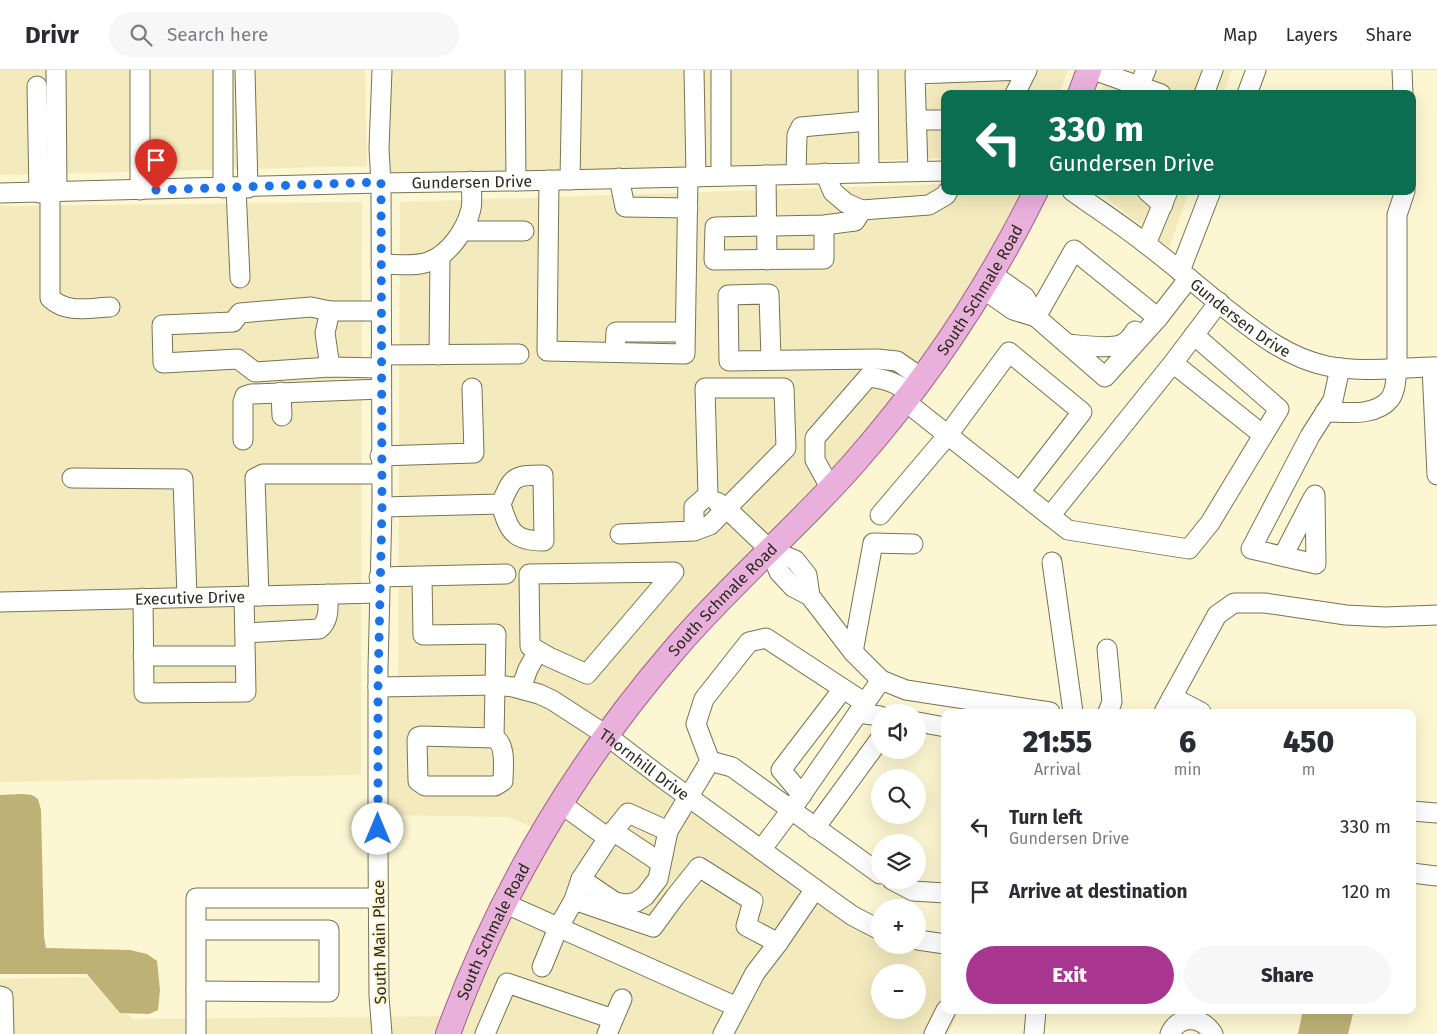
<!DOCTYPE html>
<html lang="en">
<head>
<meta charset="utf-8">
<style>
  body { margin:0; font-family:"Fira Sans",sans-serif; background:#f7f7f7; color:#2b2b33; height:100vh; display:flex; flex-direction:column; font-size:19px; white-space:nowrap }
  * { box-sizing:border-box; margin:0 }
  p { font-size:16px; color:#7c7c81 }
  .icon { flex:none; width:28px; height:28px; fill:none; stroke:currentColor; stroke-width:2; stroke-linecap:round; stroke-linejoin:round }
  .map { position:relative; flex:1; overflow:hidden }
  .drawer { position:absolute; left:941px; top:639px; width:475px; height:305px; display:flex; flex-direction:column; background:#fff; border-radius:10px; box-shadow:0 5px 20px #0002 }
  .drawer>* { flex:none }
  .banner { position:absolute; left:941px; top:20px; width:475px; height:105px; border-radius:10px; box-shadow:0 5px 20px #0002; background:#0b6e4f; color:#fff; overflow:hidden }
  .buttons { position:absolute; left:871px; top:634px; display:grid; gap:10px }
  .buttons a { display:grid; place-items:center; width:55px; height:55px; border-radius:50%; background:#fff; box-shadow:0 5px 20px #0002; font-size:25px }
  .pin { position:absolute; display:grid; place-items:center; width:42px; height:42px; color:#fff; margin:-51px -21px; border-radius:50% 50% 50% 0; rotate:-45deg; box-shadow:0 0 5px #0007 }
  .pin .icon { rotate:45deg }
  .me { position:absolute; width:55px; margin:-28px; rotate:0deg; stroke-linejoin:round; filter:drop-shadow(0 0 4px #0008) }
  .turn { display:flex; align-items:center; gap:18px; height:105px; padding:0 25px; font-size:22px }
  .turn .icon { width:65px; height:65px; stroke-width:2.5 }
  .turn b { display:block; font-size:35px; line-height:42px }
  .eta { display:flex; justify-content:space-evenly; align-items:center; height:85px; text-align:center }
  .eta b { font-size:30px; font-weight:800; line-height:35px }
  .primary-button { display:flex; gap:10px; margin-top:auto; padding:10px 25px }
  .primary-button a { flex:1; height:58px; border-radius:30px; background:#a83691; color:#fff; font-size:20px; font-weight:800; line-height:58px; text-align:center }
  .primary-button a+a { background:#f7f7f7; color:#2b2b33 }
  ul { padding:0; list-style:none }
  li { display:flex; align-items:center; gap:15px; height:65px; padding:0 25px }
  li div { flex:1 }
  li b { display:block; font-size:19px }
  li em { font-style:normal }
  header { display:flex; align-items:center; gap:30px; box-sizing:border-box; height:70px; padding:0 25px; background:#fff; border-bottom:1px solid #e1e1e2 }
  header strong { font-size:24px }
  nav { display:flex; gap:28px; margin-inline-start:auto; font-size:18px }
  .search { width:350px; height:45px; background:#f7f7f7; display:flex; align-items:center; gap:12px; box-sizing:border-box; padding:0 18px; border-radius:28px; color:#7c7c81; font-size:19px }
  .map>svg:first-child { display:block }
  .built { fill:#f3eabe; fill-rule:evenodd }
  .water { fill:#bdb175 }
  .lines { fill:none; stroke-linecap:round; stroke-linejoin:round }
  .minor-casing { stroke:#797352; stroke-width:21 }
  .major-casing { stroke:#9e5f89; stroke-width:26 }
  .minor { stroke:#fff; stroke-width:19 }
  .major { stroke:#e9b0dc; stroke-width:24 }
  .route { stroke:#1a73e8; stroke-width:9; stroke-dasharray:0 16.2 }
  .labels { text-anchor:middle; stroke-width:4; stroke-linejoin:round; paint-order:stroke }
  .street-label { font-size:16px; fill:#2c2a1c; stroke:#fdf6d2 }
</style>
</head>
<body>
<header>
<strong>Drivr</strong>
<div class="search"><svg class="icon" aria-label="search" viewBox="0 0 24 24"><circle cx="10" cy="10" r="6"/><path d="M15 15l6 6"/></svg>Search here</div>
<nav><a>Map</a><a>Layers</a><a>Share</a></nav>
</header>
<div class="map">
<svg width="1437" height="964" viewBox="0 0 1437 964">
  <rect width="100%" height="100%" fill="#fdf6d2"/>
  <!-- built -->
  <g class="built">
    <polygon points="0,0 365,0 367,96 0,105"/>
    <polygon points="390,0 1068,0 1059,24 945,24 945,88 388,110"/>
    <polygon points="1109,0 1232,0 1223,24 1100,24"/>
    <polygon points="945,114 945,121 1029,121 907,330 602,661 541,621 398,611 400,132"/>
    <polygon points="1098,121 1189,121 1169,178"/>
    <polygon points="362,132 361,705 0,712 0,136"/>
    <polygon points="500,620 540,630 597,667 540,761 509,747 383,745 385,647 388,621"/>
    <path d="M604,671L880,862V875H918L945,878V940H960L948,964H456L510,834ZM880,902H918V940H880Z"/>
    <polygon points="98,907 132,949 452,946 446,964 0,964 0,909"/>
  </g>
  <!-- water -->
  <g class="water">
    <polygon points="22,724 32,725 38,729 41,740 44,867 46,878 130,880 147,884 157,891 160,920 158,940 149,944 120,943 87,904 0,904 0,725"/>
    <polygon points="1303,940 1354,940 1348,964 1298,964"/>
  </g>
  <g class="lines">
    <!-- minor casing -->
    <g class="minor-casing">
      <g id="minor">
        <polyline points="56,0 57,122"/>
        <polyline points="140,0 140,120"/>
        <polyline points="223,0 223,118"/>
        <polyline points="245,0 248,118"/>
        <polyline points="515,0 516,111"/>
        <polyline points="694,0 696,107"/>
        <polyline points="721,0 721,106"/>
        <polyline points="868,0 869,102"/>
        <polyline points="1094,0 1161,24"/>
        <polyline points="1402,0 1403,24"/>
        <polyline points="37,16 39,123"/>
        <polyline points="1139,16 1146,0"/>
        <polyline points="1015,24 1027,0"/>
        <polyline points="1204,24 1213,0"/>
        <polyline points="1247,24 1256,0"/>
        <polyline points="916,50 945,50"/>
        <polyline points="918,101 915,4 1027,0"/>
        <polyline points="825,103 833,122 846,133 862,140 929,135 946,125 948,121"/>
        <polyline points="796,104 797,65 801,57 868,51"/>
        <polyline points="766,105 767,190"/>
        <polyline points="619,108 625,137 688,138"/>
        <polyline points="549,110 547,281 685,284 688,107"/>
        <polyline points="570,110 572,0"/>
        <polyline points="236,118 240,208"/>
        <path id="s1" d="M1072,121C1097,139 1122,155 1146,174C1171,193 1196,214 1220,234C1253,260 1285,287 1327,296C1363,303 1401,297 1437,297"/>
        <polyline points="1147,121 1163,135"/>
        <path d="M50,122V228C67,244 89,238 110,237"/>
        <path id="s2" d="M0,123L381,113L516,111L945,101"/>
        <polyline points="824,155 824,189 714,190 715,157 824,155 855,151 862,140"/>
        <polyline points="462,161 524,161"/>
        <polyline points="1146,174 1168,121"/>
        <path d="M381,194C396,194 414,197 428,192C449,185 466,160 471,139C473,131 471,120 471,111"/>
        <polyline points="1180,201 1211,121"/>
        <polyline points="992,204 1025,227 1036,247 1105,307 1158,248 1189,208"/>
        <polyline points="983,219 1013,240 1036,247"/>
        <polyline points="330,241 325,263 330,297"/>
        <polyline points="1036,247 1074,180 1158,248"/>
        <path d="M1067,274C1080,275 1108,279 1120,275C1126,273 1132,266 1135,261"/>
        <polyline points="615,282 616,262 685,262"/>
        <polyline points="381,285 519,284"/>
        <polyline points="439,285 440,187"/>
        <polyline points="771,290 769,224 728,225 729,291 877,289 897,291 923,309"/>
        <polyline points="1173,293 1263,365"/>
        <polyline points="1432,297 1437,405"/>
        <polyline points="381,298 330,297 255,302 238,289 163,293 162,255 233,252 240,243 311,237 330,241 381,241"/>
        <polyline points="281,322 282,346"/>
        <polyline points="906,332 1050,446 1173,293 1219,232"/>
        <path d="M1325,342C1346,342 1375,347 1390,329C1396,321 1396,307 1397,298V145L1405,121"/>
        <polyline points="243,370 243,332 245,326 251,324 381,319"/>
        <polyline points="380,386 474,383 472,318"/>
        <polyline points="72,408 183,409 187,527"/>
        <path d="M831,419L815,390V368L868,307C886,309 897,313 912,324"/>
        <polyline points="1315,425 1316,494 1251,479 1310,366 1333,330 1340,298"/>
        <polyline points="717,432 726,438 770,480 795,490 807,505 810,526"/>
        <path d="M382,437L501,434C512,407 513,405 543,405L544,471C514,471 509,462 501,434"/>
        <polyline points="880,445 947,366 1009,282 1082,342 1020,422"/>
        <polyline points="1050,446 1068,460 1189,479 1210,453 1279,339 1194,265"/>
        <polyline points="620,464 694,461 710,455 786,378 784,318 705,318 708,425 694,437 694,461"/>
        <polyline points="770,480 779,502 793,517 810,526 853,582 881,610 906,620 1050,642"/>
        <polyline points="1283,486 1313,428"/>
        <polyline points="1052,492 1073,642"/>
        <polygon points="674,502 587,604 549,587 530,576 529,504"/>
        <polyline points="379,507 506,504"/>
        <polyline points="422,507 423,565 496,564 494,668"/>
        <polyline points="259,526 255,408 263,404 381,404"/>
        <polyline points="143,528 144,623 246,622 244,526"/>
        <path id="s3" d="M0,532L379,523"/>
        <path d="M245,563L319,559C330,551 328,537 328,524"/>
        <polyline points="1107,579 1112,632 1108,642"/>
        <polyline points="853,582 873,473 913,474"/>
        <polyline points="143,586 245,586"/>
        <path id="s4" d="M378,617L495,615L513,617L539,624L552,630L606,665L661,707L833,832L853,846L880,860"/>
        <polyline points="521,618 528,599 538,581"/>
        <polyline points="1172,627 1201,642"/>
        <polyline points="1164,642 1217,545 1234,533 1265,533 1346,545 1385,547 1437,545"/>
        <polyline points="858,643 880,646"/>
        <polyline points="918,652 945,657"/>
        <path d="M421,666L494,668C507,674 503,699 503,711L495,716H425L418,711L417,670L418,667Z"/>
        <polyline points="710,691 732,697 880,804"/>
        <polyline points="802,725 781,700 843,619"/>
        <polyline points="560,733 608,768"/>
        <polyline points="1412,741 1437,743"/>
        <polyline points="815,758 880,669"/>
        <polyline points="613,761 661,793"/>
        <polyline points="761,780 791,740 881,610"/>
        <polyline points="1412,803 1437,806"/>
        <polyline points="581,809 615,832 627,834 636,832 645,826 658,809 668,761 710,691 696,654 704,629 749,572 766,568 865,633"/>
        <polyline points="892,810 913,821 945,823"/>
        <polyline points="574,830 653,857 675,827 699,797 753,831 746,856 778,873"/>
        <polyline points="504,833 737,937"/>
        <polyline points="918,870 945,874"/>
        <polyline points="542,897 558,858 574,830 581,809 608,768 628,743 668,761"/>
        <polyline points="196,921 329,922 329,860 197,860"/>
        <polyline points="0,926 3,927 4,964"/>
        <polyline points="196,964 196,828 378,828"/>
        <polyline points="382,964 379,926 378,777 378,599 382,437 381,113 379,79 382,0"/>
        <polyline points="485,964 507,913 613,949"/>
        <polyline points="607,964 622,929"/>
        <polyline points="723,964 755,903 778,873 815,819"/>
        <polyline points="934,964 946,940"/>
        <polyline points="1034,964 1036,940"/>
        <path d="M1170,964C1179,944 1202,946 1213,964"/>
      </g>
    </g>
    <!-- major casing -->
    <g class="major-casing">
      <g id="major">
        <polyline points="1080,24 1089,0"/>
        <path id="s5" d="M448,964C499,823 576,694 674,580C730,514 797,458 854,393C927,310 987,220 1036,121"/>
      </g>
    </g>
    <!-- minor -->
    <use href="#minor" class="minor"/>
    <!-- major -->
    <use href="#major" class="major"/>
  </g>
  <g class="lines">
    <!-- route -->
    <polyline class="route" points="156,120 381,112 382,437 378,617 378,759"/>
  </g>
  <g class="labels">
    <!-- street labels -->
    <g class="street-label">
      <text dy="6" stroke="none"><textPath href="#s2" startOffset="472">Gundersen Drive</textPath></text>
      <text dy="6" stroke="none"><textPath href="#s5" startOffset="922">South Schmale Road</textPath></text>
      <text dy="6" stroke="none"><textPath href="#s1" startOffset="211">Gundersen Drive</textPath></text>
      <text dy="6" stroke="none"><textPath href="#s3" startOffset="190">Executive Drive</textPath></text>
      <text dy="6" stroke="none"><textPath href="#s5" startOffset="518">South Schmale Road</textPath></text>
      <text dy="6" stroke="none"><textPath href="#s4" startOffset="289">Thornhill Drive</textPath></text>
      <text dy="6" stroke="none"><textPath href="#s5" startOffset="112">South Schmale Road</textPath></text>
      <text transform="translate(379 872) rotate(-91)" y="6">South Main Place</text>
    </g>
  </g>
</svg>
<div class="buttons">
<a><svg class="icon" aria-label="sound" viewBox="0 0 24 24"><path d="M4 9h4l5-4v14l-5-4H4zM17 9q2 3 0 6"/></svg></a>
<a><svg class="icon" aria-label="search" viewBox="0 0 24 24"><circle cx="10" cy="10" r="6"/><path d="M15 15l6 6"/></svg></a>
<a><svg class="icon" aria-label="layers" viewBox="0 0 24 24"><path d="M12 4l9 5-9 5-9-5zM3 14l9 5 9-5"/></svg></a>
<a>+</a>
<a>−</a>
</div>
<div class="pin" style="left:156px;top:120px;background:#d93025"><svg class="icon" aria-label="arrive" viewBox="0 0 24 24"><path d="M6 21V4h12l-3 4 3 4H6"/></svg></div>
<svg class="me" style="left:378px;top:759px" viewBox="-20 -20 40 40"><circle r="19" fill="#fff"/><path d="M0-13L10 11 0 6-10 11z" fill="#1a73e8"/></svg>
<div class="banner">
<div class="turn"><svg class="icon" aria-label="left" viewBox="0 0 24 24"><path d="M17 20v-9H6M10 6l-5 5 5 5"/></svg><div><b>330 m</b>Gundersen Drive</div></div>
</div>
<section class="drawer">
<div class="eta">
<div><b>21:55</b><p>Arrival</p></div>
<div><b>6</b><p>min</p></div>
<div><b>450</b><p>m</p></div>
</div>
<ul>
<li><svg class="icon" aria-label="left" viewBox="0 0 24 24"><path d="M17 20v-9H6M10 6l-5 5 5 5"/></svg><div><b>Turn left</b><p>Gundersen Drive</p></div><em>330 m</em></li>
<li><svg class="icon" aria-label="arrive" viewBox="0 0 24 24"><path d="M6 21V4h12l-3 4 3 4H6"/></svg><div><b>Arrive at destination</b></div><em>120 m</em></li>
</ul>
<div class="primary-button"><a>Exit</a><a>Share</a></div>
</section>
</div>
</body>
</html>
